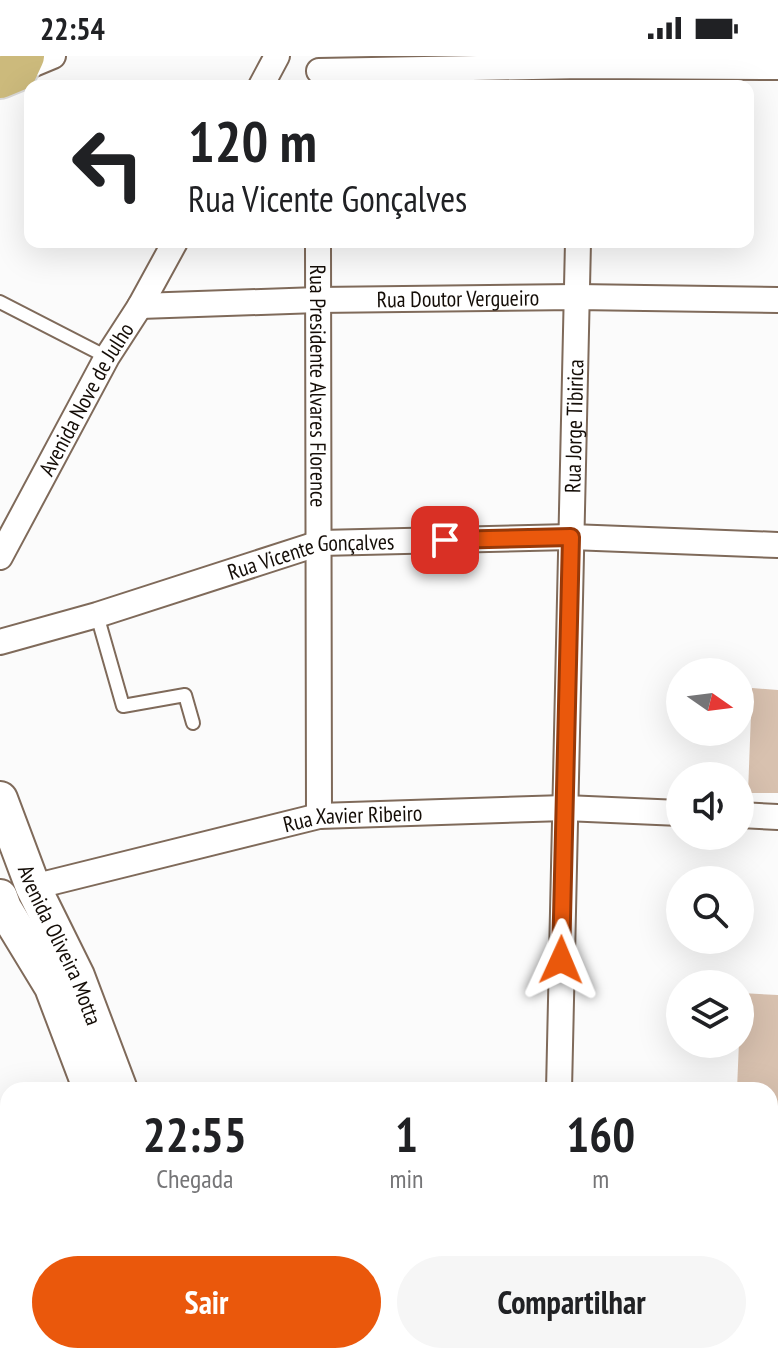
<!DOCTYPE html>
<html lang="pt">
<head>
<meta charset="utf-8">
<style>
  body { margin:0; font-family:"PT Sans Narrow",sans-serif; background:#f6f6f6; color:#202124; height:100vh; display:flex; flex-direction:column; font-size:30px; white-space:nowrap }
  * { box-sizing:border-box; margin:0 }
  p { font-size:26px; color:#757577 }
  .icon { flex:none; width:44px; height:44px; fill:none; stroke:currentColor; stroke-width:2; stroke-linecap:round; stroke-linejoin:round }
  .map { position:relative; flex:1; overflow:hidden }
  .panel { position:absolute; left:0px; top:1026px; width:778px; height:282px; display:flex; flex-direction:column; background:#fff; border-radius:24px 24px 0 0; box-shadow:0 8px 32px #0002 }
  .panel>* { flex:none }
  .guide { position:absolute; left:24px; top:24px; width:730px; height:168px; border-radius:16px; box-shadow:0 8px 32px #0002; background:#fff; color:#202124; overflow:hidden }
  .needle { width:52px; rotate:104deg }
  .controls { position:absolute; left:666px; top:602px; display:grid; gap:16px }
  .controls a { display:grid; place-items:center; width:88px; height:88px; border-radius:50%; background:#fff; box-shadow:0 8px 32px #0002; font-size:40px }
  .pin { position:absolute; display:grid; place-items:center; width:68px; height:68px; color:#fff; margin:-34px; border-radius:16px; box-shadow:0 4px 12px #0006 }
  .me { position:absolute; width:88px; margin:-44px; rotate:1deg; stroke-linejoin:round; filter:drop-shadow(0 0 6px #0008) }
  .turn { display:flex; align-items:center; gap:28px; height:168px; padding:0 32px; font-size:36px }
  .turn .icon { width:104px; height:104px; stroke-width:2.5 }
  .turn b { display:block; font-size:56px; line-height:68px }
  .eta { display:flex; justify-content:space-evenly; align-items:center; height:136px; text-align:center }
  .eta b { font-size:48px; font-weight:700; line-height:56px }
  .cta { display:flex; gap:16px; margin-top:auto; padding:16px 32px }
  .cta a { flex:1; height:92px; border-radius:48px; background:#ea580c; color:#fff; font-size:32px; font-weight:700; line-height:92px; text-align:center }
  .cta a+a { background:#f6f6f6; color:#202124 }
  .status { display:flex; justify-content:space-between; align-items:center; height:56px; padding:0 40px; background:#fff; direction:ltr }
  .status svg { height:22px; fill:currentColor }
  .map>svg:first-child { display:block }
  .green { fill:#d4ddc8 }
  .building { fill:#d8c1af }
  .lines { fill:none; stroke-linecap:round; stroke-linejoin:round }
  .lane-casing { stroke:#7f6a5a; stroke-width:16 }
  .street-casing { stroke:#7f6a5a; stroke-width:28 }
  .secondary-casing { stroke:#7f6a5a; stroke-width:38 }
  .primary-casing { stroke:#d9d8d7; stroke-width:44 }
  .lane { stroke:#fff; stroke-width:12 }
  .street { stroke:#fff; stroke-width:24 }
  .secondary { stroke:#fff; stroke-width:34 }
  .primary { stroke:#ccba7c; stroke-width:40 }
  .route-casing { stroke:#983908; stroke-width:20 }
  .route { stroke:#ea580c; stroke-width:14 }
  .labels { text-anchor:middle; stroke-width:8; stroke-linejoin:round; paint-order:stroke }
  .street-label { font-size:22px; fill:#140d07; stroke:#fbfbfb }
</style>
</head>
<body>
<div class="status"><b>22:54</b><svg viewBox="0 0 49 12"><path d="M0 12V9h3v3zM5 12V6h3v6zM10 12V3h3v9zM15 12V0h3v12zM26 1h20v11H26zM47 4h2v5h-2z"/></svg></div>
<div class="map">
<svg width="778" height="1307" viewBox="0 0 778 1307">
  <rect width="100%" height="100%" fill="#fbfbfb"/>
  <!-- green -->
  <polygon class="green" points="770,1170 778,1171 778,1307 574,1307 574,1300 770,1300"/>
  <!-- building -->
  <g class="building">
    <polygon points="752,632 778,634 778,737 748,737"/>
    <polygon points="741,937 778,939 778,1059 774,1059 773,1085 770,1085 770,1034 737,1034"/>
    <polygon points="559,1026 631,1028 631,1034 559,1034"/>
    <polygon points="8,1095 8,1159 0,1162 0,1098"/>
    <rect x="770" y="1217" width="8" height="67"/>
  </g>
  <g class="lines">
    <!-- lane casing -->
    <g class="lane-casing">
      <g id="lane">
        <polyline points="0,246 107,301"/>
        <polyline points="97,559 123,650 185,639 193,667"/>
      </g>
    </g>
    <!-- street casing -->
    <g class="street-casing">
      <g id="street">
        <polyline points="17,15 53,0"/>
        <polyline points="319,15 582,10 778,11"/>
        <polyline points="261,30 277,0"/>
        <path id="s1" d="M318,186L319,760"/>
        <path id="s2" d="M140,250L318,244L577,241L778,244"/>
        <path id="s3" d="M0,501L107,301L140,250L175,186"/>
        <path id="s4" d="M0,586L97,559L320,487L571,481L778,489"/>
        <polyline points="740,759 778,761"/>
        <path id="s5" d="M33,831L319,760L565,752L680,757"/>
        <path id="s6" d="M559,1034L578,186"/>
        <polyline points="215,1300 218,1307"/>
        <polyline points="553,1307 553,1300"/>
      </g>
    </g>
    <!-- secondary casing -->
    <g class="secondary-casing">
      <g id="secondary">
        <path id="s7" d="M0,743L33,831L77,920L120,1034"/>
        <polyline points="0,841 4,852 52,931 91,1034"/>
        <polyline points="770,1148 778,1148"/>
        <polyline points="55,1307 70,1300"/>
      </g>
    </g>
    <!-- primary casing -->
    <g class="primary-casing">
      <polyline id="primary" points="0,22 17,15 24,0"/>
    </g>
    <!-- lane -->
    <use href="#lane" class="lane"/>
    <!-- street -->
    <use href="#street" class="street"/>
    <!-- secondary -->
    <use href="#secondary" class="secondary"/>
    <!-- primary -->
    <use href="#primary" class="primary"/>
  </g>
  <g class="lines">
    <!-- route casing -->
    <g class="route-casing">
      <polyline id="route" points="445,484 571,481 561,904"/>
    </g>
    <!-- route -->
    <use href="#route" class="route"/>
  </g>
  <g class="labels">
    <!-- street labels -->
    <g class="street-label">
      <text dy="8" stroke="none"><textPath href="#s2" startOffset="318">Rua Doutor Vergueiro</textPath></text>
      <text dy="8" stroke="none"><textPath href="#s1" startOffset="144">Rua Presidente Alvares Florence</textPath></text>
      <text dy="8" stroke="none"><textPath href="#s3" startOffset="180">Avenida Nove de Julho</textPath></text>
      <text dy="8" stroke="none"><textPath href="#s6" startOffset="664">Rua Jorge Tibirica</textPath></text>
      <text dy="8" stroke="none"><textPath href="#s4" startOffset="324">Rua Vicente Gonçalves</textPath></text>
      <text dy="8" stroke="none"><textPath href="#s5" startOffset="328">Rua Xavier Ribeiro</textPath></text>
      <text dy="8" stroke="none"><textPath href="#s7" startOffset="158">Avenida Oliveira Motta</textPath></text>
    </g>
  </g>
</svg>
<div class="controls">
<a><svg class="needle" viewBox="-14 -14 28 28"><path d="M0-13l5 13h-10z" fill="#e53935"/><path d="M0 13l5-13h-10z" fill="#757577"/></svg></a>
<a><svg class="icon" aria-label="sound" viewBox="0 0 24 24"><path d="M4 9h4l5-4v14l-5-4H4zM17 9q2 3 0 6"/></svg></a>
<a><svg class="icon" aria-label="search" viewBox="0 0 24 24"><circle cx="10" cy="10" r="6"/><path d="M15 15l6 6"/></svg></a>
<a><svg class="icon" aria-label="layers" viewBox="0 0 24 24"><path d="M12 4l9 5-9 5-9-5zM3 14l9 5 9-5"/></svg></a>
</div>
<div class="pin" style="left:445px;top:484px;background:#d93025"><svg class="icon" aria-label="arrive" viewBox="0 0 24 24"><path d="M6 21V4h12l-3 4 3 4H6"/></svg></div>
<svg class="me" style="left:561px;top:904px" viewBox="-20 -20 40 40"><path d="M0-17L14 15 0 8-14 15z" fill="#ea580c" stroke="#fff" stroke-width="4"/></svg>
<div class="guide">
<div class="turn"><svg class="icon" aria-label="left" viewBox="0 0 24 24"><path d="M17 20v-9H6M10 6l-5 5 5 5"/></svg><div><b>120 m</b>Rua Vicente Gonçalves</div></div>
</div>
<section class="panel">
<div class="eta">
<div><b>22:55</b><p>Chegada</p></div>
<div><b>1</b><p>min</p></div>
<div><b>160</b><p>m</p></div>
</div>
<div class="cta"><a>Sair</a><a>Compartilhar</a></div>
</section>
</div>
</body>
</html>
